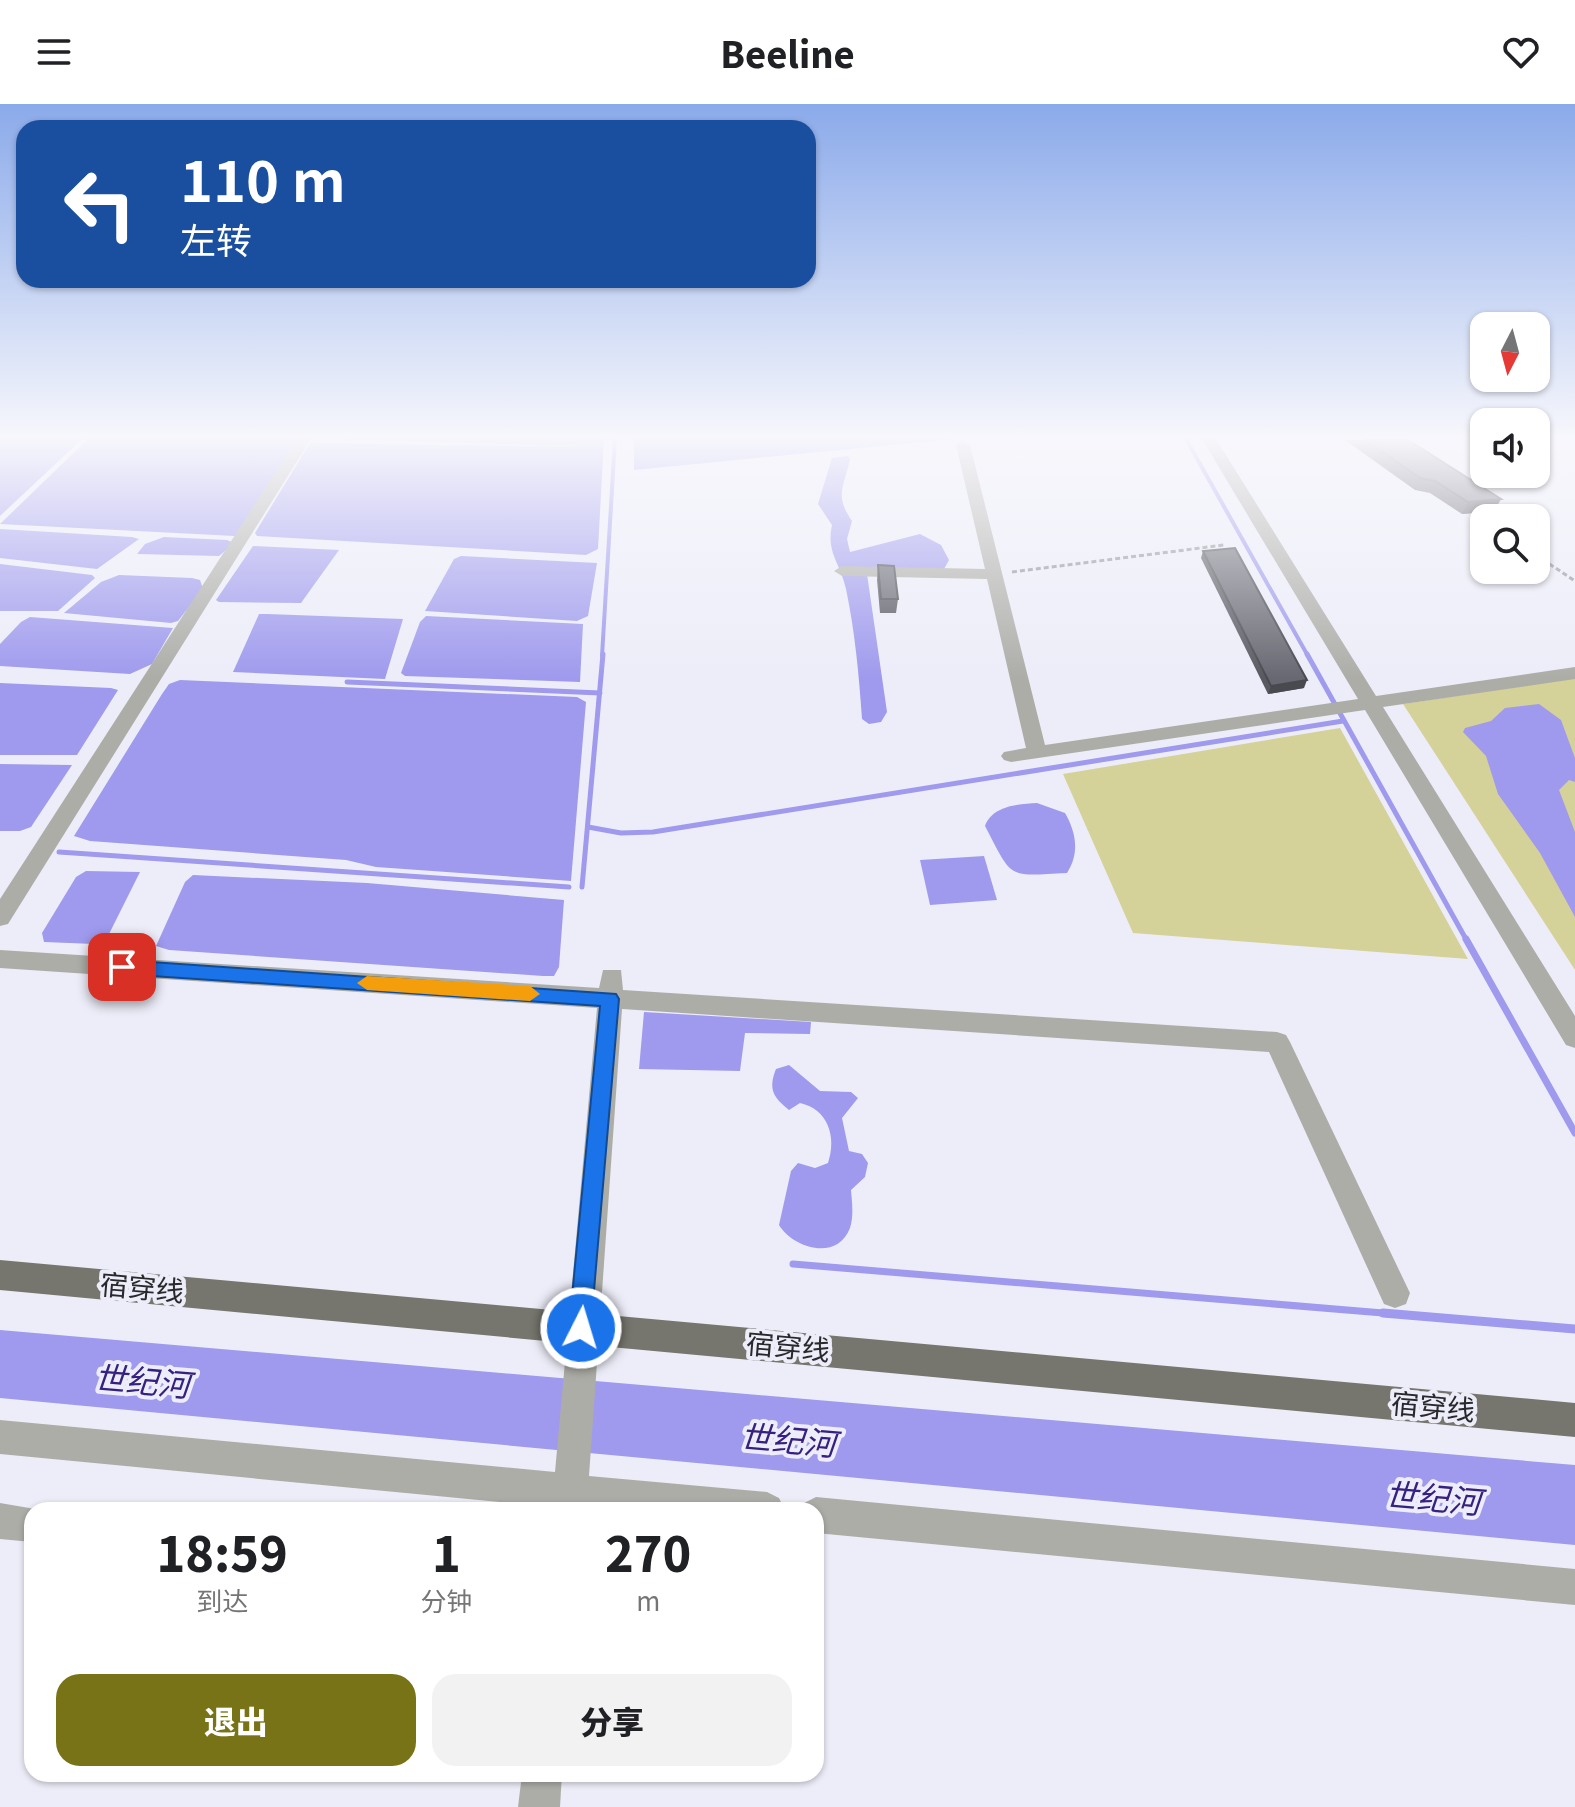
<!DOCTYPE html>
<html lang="zh">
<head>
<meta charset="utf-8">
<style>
  body { margin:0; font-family:Georgia,"Noto Sans SC",serif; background:#f2f2f2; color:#202124; height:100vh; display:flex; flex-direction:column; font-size:30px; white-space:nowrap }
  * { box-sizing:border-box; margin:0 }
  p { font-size:26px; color:#757577 }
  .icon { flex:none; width:44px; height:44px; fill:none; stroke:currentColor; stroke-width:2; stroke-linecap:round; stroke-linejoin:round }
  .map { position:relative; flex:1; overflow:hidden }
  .panel { position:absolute; left:24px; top:1398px; width:800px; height:280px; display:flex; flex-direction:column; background:#fff; border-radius:24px; box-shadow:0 2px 6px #0004 }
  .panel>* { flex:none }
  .banner { position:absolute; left:16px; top:16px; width:800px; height:168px; border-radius:24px; box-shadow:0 2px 6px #0004; background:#1a4fa0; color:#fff; overflow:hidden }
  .needle { width:52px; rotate:186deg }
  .tools { position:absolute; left:1470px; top:208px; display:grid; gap:16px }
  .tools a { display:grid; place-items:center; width:80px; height:80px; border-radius:16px; background:#fff; box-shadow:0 2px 6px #0004; font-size:40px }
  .pin { position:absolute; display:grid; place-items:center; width:68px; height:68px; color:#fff; margin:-34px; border-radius:16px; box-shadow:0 4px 12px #0006 }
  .me { position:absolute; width:88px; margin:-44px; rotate:5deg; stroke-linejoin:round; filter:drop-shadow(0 0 6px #0008) }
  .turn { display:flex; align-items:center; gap:28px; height:168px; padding:0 32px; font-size:36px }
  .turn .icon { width:104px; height:104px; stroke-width:2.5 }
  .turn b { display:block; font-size:56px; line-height:68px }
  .eta { display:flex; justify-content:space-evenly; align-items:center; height:136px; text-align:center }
  .eta b { font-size:48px; font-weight:800; line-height:56px }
  .primary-button { display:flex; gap:16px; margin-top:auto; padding:16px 32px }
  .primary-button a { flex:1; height:92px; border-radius:24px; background:#787316; color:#fff; font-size:32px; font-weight:800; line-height:92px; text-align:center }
  .primary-button a+a { background:#f2f2f2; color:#202124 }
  header { display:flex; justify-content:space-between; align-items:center; height:104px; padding:0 32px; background:#fff; font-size:36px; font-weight:800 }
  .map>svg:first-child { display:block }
  .green { fill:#d4d299 }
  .water { fill:#9f9aed }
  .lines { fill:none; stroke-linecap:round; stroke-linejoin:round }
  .stream-far3 { stroke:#9f9aed; stroke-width:4 }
  .stream-far2 { stroke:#9f9aed; stroke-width:5 }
  .stream-far1 { stroke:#9f9aed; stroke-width:7 }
  .stream { stroke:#9f9aed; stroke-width:9 }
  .path { stroke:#919199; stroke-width:3; stroke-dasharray:5 3; stroke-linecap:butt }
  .minor { fill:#adada8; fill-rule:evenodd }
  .major { fill:#77766e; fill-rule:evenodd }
  .wall { fill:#595962 }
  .shaded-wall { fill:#494950 }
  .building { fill:#686872; stroke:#494950; stroke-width:2 }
  .route { fill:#1a73e8; stroke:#114b97; stroke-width:2 }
  .slow { fill:#f59e0b }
  .labels { text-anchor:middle; stroke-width:8; stroke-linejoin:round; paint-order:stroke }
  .near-street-label { font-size:28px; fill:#29292d; stroke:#ededf9 }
  .near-water-label { font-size:32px; font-style:italic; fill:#372180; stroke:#ededf9 }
</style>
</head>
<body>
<header><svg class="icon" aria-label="menu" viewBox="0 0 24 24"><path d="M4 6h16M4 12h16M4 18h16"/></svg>Beeline<svg class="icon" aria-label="heart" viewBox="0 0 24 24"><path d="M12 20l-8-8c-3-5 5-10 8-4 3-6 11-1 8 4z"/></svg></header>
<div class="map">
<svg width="1575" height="1703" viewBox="0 0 1575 1703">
  <rect width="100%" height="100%" fill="#ededf9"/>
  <!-- green -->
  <g class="green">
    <polygon points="1575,574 1575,866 1403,600"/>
    <polygon points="1340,624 1468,855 1133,829 1063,670"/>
  </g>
  <!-- water -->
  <g class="water">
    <polygon points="0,335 82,335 0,412"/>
    <polygon points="88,335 300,335 235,432 0,420"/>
    <polygon points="333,335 604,335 598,445 586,451 257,432 255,429 310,339 597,343"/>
    <polygon points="634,335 953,335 634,366"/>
    <path d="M848,352L850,355C844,384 834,391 852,417L847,435L850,448L920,430L941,441L949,456L944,465L867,470L887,608L881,618L869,620L862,615C859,571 855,528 846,485C840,458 826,449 832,421L818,400L832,354Z"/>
    <polygon points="0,425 132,433 139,435 97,465 0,454"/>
    <polygon points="164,433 227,436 234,439 219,452 137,450 145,440"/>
    <polygon points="253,442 339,446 301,499 219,498 216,496"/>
    <polygon points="461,452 597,459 588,512 577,517 425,507 454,455"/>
    <polygon points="0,460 92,471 95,474 58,507 0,507"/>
    <polygon points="119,471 192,474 200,476 203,485 178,517 171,519 64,509 101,478"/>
    <polygon points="259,510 268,510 403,515 385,575 233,568"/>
    <polygon points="426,512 583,520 580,578 405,572 401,569 420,518"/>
    <polygon points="30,513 173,524 152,560 130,570 0,562 0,540 21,518"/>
    <polygon points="180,576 577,593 586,598 571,777 376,763 346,756 90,737 74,732 162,590 169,580"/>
    <polygon points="0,579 111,584 118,586 77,651 0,651"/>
    <polygon points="1539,600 1561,616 1575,654 1575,678 1569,676 1559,686 1575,728 1575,813 1540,749 1498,690 1486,652 1463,628 1465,624 1491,617 1505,604"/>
    <polygon points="0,660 72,661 31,723 20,727 0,727"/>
    <path d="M1037,699L1065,709C1076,728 1080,749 1067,769C1007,772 1013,776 985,722C992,702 1018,700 1037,699Z"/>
    <polygon points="984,752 997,796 930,801 920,756"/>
    <polygon points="86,767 140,768 108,832 94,840 44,838 42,829 76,773"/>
    <polygon points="193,771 367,779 564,796 559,863 554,872 543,872 169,846 156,842 185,778"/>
    <polygon points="644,908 811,918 810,930 745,929 740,967 639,965"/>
    <path d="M789,961L820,987L851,988L858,994L842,1014L849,1047L862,1050L868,1059L865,1073L851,1086C852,1099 854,1112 850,1124C837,1158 793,1144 779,1121L791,1067L798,1059L815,1064L828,1059C837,1033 828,1005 800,999L789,1006C773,993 768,985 776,965Z"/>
    <polygon points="0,1226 1575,1361 1575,1441 0,1294"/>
  </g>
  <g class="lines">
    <!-- stream-far3 -->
    <g class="stream-far3">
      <polyline points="1186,335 1308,552"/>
      <polyline points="602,552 615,335"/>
    </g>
    <!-- stream-far2 -->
    <g class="stream-far2">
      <polyline points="1307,550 1467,837"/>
      <polyline points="347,578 600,589"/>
      <polyline points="588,723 621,729 653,728 1343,617"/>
      <polyline points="59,748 569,783"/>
      <polyline points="582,783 603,550"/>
    </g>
    <!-- stream-far1 -->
    <g class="stream-far1">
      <polyline points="1466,835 1575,1029"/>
      <polyline points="793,1160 1407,1211"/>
    </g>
    <!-- stream -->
    <polyline class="stream" points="1383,1209 1575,1225"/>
    <!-- path -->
    <g class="path">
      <polyline points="1473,406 1484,414"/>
      <polyline points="1536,451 1575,477"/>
      <polyline points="1012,468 1224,441"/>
    </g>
    <!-- minor -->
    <g class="minor">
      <polygon points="297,335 311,335 8,820 0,822 0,795"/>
      <polygon points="1202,335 1216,335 1376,592 1575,563 1575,575 1383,603 1575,912 1575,944 1566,941 1365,606 1011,658 1004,656 1001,652 1004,648 1026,644 987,475 842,472 834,467 842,462 985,465 956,341 963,337 970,341 1045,641 1358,595"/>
      <polygon points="0,846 599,884 603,866 621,866 623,886 1277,928 1286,931 1290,938 1410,1189 1406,1200 1395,1204 1384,1200 1269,948 622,905 589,1372 767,1388 779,1394 785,1406 551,1406 552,1403 0,1350 0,1316 555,1368 597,904 0,864"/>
      <polygon points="816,1393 1575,1465 1575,1501 816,1429 816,1406 800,1406 804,1399"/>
      <polygon points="0,1399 41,1406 32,1406 32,1438 0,1435"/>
      <polygon points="522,1670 562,1670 560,1703 518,1703"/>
    </g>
    <!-- major -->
    <polygon class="major" points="0,1156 1575,1299 1575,1333 0,1186"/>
  </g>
  <!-- wall -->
  <g class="wall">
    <polygon points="1345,336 1408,336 1501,395 1494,407 1462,410 1430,389 1415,386"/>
    <polygon points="1203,447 1304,584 1268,590 1201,454"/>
    <polygon points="878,461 898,495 896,509 880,509 877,476"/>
  </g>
  <!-- shaded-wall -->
  <g class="shaded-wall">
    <polygon points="1501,395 1494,407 1462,410 1468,398"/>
    <polygon points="1307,576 1304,584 1268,590 1271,582"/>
  </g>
  <!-- building -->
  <g class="building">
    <polygon points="1366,336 1408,336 1501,395 1468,398 1435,377 1420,374"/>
    <polygon points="1235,444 1307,576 1271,582 1203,447"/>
    <polygon points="878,461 894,462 898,495 881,495"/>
  </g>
  <!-- sky -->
  <linearGradient id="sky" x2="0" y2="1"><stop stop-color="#8baaea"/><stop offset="0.58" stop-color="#f7f7fc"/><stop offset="1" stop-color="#f7f7fc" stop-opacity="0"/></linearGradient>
  <rect width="1575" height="574" fill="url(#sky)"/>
  <!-- route -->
  <polygon class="route" points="122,856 616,890 619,895 590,1233 581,1236 573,1233 569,1224 600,902 122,870 113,863"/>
  <!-- slow -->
  <polygon class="slow" points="367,872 530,882 540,890 530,897 367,886 357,879"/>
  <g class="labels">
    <!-- near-street labels -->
    <g class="near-street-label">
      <text transform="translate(142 1184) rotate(5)" y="10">宿穿线</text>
      <text transform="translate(788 1243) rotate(5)" y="10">宿穿线</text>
      <text transform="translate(1433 1303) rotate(5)" y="10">宿穿线</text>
    </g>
    <!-- near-water labels -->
    <g class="near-water-label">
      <text transform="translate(142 1278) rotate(5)" y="11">世纪河</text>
      <text transform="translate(788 1337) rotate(5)" y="11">世纪河</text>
      <text transform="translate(1433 1395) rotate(5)" y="11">世纪河</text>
    </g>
  </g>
</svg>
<div class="tools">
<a><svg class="needle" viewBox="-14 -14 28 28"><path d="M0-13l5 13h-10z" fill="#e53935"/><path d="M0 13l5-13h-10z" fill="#757577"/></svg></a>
<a><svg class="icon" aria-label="sound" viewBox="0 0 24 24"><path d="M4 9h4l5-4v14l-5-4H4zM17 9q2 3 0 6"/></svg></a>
<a><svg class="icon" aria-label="search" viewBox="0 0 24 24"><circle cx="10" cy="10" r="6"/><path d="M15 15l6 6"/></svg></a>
</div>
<div class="pin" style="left:122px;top:863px;background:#d93025"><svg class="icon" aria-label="arrive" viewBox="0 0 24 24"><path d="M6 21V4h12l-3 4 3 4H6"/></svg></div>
<svg class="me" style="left:581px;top:1224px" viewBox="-20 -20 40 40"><circle r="17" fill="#1a73e8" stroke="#fff" stroke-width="3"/><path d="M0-11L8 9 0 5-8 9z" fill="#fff"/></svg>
<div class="banner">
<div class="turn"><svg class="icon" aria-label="left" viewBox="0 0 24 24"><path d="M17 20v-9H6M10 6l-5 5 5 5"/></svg><div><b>110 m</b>左转</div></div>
</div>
<section class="panel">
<div class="eta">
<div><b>18:59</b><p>到达</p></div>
<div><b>1</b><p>分钟</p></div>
<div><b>270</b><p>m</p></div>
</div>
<div class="primary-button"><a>退出</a><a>分享</a></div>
</section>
</div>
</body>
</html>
